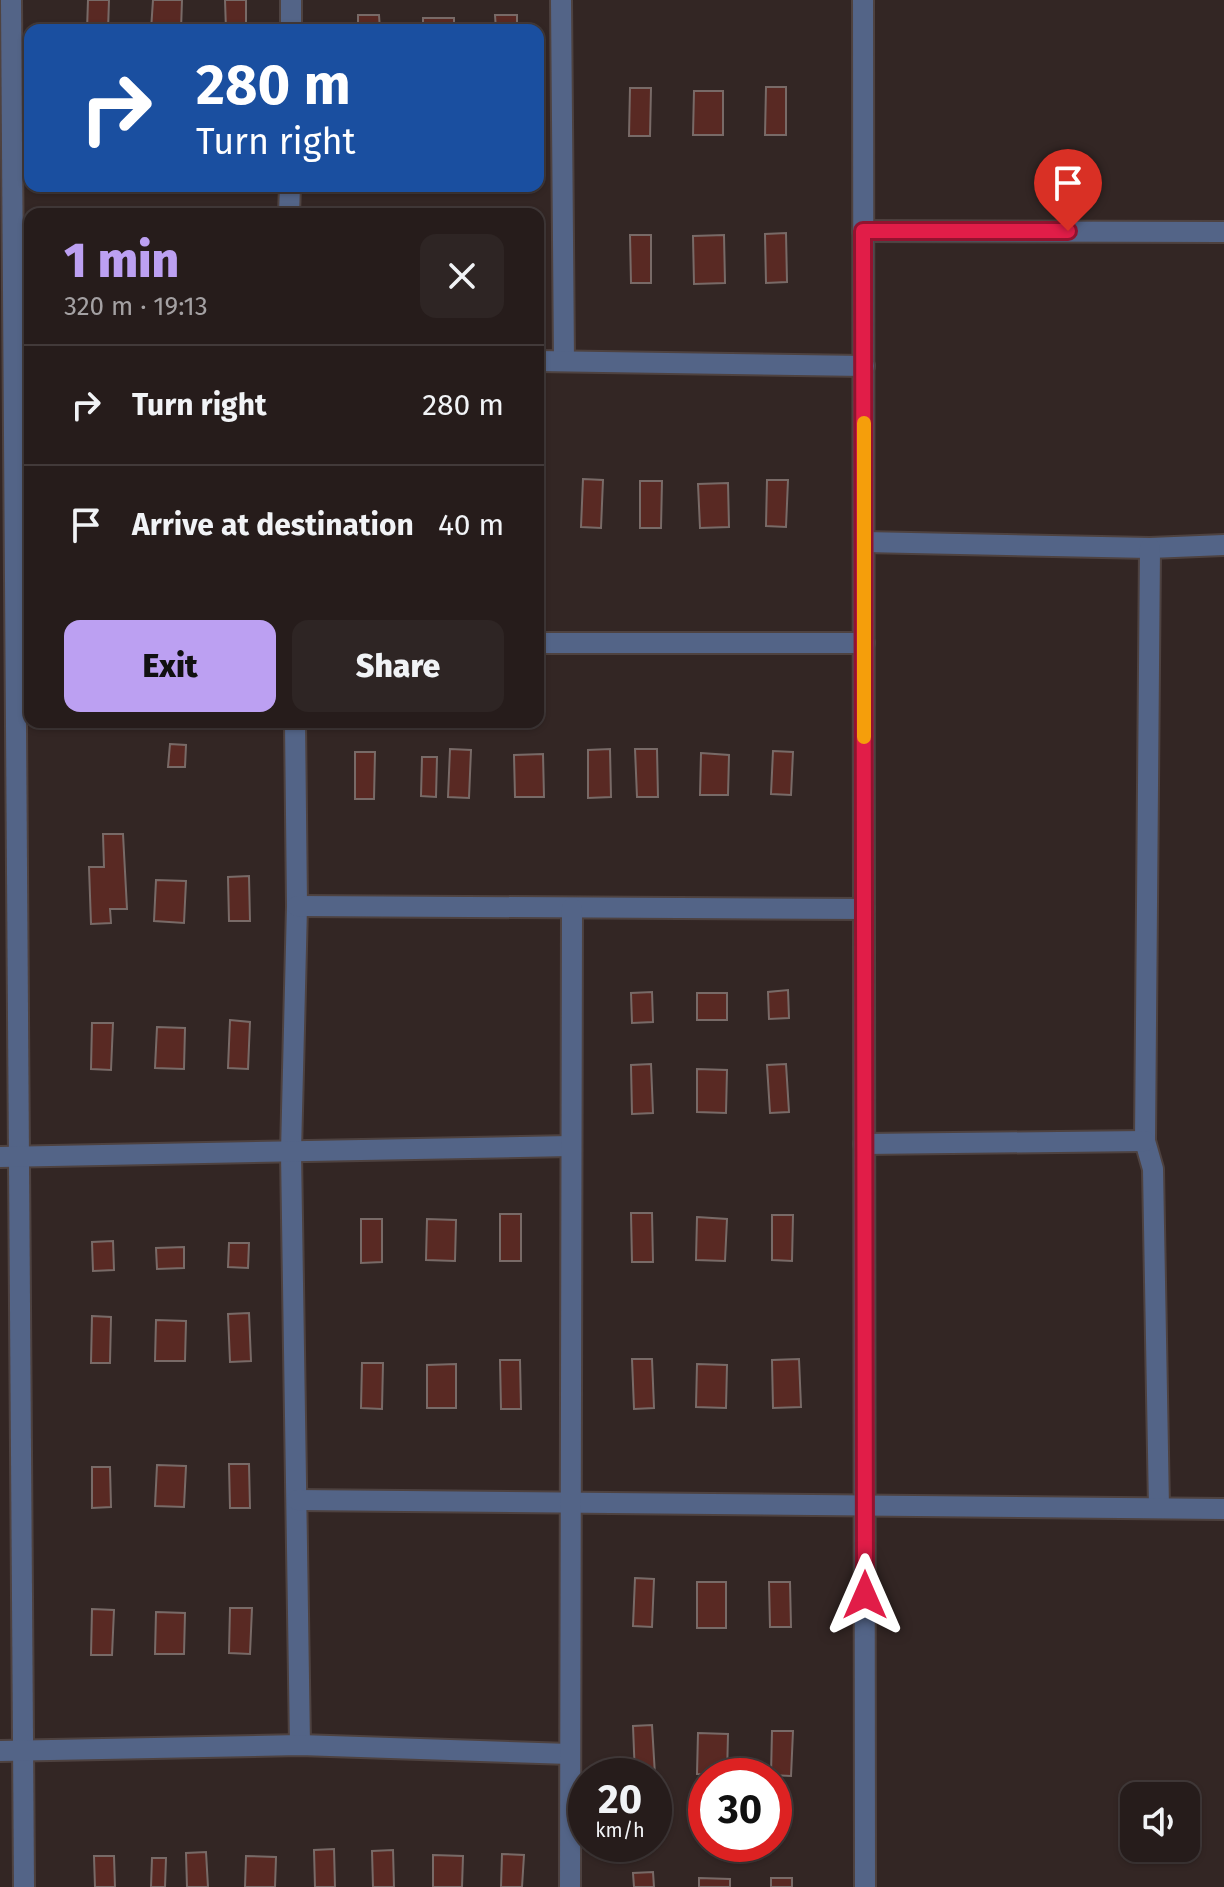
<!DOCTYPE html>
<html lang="en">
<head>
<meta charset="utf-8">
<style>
  body { margin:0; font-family:"Fira Sans",sans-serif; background:#2e2524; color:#f1f3f6; height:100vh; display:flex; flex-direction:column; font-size:30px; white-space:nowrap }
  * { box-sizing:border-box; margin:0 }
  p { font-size:26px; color:#a4a1a3 }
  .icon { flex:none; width:44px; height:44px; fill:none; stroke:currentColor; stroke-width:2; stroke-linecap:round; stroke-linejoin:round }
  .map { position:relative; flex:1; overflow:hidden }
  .side { position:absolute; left:24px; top:208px; width:520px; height:520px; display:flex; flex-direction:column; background:#261c1b; border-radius:16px; box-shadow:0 2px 6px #0004,0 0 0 2px #423a3a }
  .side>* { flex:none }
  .guide { position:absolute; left:24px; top:24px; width:520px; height:168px; border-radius:16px; box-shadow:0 2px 6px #0004,0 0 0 2px #423a3a; background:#1a4fa0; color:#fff; overflow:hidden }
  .buttons { position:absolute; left:1120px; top:1782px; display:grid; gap:16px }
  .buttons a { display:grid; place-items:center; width:80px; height:80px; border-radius:16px; background:#261c1b; box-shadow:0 2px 6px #0004,0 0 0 2px #423a3a; font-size:40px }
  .speed { position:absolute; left:568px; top:1758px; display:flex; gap:16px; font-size:40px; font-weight:700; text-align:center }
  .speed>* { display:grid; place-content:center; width:104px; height:104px; border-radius:50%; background:#261c1b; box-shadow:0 2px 6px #0004,0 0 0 2px #423a3a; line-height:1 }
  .speed small { font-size:20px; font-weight:400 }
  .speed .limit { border:12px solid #d22; background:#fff; color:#111 }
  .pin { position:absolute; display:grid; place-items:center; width:68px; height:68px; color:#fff; margin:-82px -34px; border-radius:50% 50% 50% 0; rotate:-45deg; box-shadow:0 0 8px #0007 }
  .pin .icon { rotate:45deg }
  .me { position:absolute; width:88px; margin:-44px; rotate:0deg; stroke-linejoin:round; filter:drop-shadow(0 0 6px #0008) }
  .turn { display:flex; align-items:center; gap:28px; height:168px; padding:0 40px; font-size:36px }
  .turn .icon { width:104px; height:104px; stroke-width:2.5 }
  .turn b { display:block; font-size:56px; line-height:68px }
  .round { display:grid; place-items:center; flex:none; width:84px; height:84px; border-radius:16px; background:#2e2524 }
  .overview { display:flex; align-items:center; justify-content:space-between; height:136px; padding:0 40px }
  h1 { font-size:48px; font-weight:800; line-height:60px; color:#bca0f2 }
  .button { display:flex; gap:16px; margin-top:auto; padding:16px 40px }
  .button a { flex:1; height:92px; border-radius:16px; background:#bca0f2; color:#111; font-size:32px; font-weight:800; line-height:92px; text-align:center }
  .button a+a { background:#2e2524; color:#f1f3f6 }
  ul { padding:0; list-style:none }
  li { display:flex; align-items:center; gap:24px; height:120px; padding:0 40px; border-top:2px solid #423a3a }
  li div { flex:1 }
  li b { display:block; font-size:30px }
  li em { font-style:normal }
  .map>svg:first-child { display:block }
  .building { fill:#592923; stroke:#786a67; stroke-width:2 }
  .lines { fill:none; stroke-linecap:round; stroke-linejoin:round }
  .minor-casing { stroke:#4e4240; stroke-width:24 }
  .minor { stroke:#536487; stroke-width:20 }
  .route-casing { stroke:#92132f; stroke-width:20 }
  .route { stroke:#e11d48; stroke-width:14 }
  .slow { stroke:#f59e0b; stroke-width:14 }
</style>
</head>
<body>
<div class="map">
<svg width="1224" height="1887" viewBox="0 0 1224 1887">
  <rect width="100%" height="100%" fill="#332624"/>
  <!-- building -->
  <g class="building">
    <polygon points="88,0 109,0 108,30 87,30"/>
    <polygon points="153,0 182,0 181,30 151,30"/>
    <polygon points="225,0 246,0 246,30 226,30"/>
    <polygon points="358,15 379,15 380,30 358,30"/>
    <polygon points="495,15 517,15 517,30 496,30"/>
    <rect x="423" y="18" width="31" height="12"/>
    <polygon points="766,87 786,87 786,135 765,135"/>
    <polygon points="630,88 651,88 650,136 629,136"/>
    <polygon points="694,91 723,91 723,135 693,135"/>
    <polygon points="786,233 787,282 766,283 765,234"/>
    <polygon points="630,235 651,235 651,283 631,283"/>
    <polygon points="724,235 725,283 694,284 693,236"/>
    <polygon points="583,479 603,480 601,528 581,527"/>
    <polygon points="767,480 788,480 786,527 766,526"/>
    <polygon points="640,481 662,481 661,528 640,528"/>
    <polygon points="728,483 729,527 700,528 698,484"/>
    <polygon points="538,484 542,484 543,526 538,527"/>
    <polygon points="170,744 186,745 185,767 168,767"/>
    <polygon points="450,749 471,750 469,798 448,797"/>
    <polygon points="610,749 611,797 588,798 588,750"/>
    <polygon points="635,749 657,749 658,797 637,797"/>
    <polygon points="773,751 793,752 791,795 771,794"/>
    <polygon points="355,752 375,752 374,799 355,799"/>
    <polygon points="701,753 729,755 728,795 700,795"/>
    <polygon points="543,754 544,797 515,797 514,755"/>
    <polygon points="422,757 437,757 436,797 421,796"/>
    <polygon points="103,834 123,834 127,909 110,909 111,923 91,924 89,867 104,867"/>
    <polygon points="249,876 250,921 229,921 228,877"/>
    <polygon points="156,880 186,881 184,923 154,921"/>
    <polygon points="788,990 789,1018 769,1019 768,992"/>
    <polygon points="652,992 653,1022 632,1023 631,993"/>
    <rect x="697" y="993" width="30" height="27"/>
    <polygon points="230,1020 250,1022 248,1069 228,1068"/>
    <polygon points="92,1023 113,1023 111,1070 91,1069"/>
    <polygon points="157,1027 185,1028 184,1069 155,1068"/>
    <polygon points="651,1064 653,1113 632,1114 631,1065"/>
    <polygon points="786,1064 789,1112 770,1113 767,1065"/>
    <polygon points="697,1069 727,1070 726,1113 697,1112"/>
    <polygon points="631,1213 652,1213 653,1262 632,1262"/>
    <rect x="500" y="1214" width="21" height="47"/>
    <polygon points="772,1215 793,1215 792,1261 772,1260"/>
    <polygon points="697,1217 727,1219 725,1261 696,1260"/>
    <polygon points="361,1219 382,1219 382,1262 361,1263"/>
    <polygon points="427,1219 456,1220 455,1261 426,1260"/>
    <polygon points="113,1241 114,1270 93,1271 92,1242"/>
    <polygon points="229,1243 249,1243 248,1268 228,1267"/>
    <polygon points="184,1247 184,1268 157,1269 156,1248"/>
    <polygon points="249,1313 251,1361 230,1362 228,1314"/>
    <polygon points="92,1316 111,1317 110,1363 91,1363"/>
    <polygon points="156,1320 186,1321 185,1361 155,1361"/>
    <polygon points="632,1359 652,1359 654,1408 634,1409"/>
    <polygon points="799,1359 801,1407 773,1408 772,1360"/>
    <polygon points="500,1360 520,1360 521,1409 501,1409"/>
    <polygon points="362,1363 383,1363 382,1409 361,1408"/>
    <polygon points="456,1364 456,1408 427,1408 427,1365"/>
    <polygon points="697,1364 727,1365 726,1408 696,1407"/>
    <polygon points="229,1464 249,1464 250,1508 230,1508"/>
    <polygon points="157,1465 186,1466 184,1507 155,1506"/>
    <polygon points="92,1467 110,1467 111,1507 92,1508"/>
    <polygon points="635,1578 654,1579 652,1627 633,1626"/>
    <rect x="697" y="1582" width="29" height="46"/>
    <polygon points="769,1582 790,1582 791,1627 770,1627"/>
    <polygon points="230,1608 252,1608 250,1654 229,1653"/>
    <polygon points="92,1609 114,1610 112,1655 91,1655"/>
    <polygon points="156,1612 185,1613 184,1654 155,1654"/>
    <polygon points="652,1725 655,1775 635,1776 633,1726"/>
    <polygon points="772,1731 793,1731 791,1776 771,1775"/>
    <polygon points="698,1733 728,1734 727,1775 697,1774"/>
    <polygon points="334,1849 335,1887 315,1887 314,1850"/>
    <polygon points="393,1850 394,1887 373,1887 372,1851"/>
    <polygon points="206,1852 208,1887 187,1887 186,1853"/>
    <polygon points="502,1854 524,1855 522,1887 501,1887"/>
    <polygon points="433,1855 463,1856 462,1887 433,1887"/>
    <polygon points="94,1856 114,1856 115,1887 95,1887"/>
    <polygon points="246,1856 276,1857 275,1887 245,1887"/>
    <polygon points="152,1858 166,1858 165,1887 151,1887"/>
    <polygon points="653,1872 654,1887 634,1887 633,1873"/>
    <polygon points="699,1878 730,1879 730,1887 699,1887"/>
    <rect x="771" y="1878" width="21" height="9"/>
  </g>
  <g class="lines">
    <!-- minor casing -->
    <g class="minor-casing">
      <g id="minor">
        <polyline points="11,0 24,1887"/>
        <polyline points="291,0 291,30"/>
        <polyline points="561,0 564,361"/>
        <polyline points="863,0 865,1887"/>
        <polyline points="289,214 290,186"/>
        <polyline points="863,231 1224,232"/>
        <polyline points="538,361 864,366"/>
        <polyline points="864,542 1150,548 1224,545"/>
        <polyline points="1150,548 1145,1141 1153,1169 1159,1508"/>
        <polyline points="538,643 864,643"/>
        <polyline points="295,722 297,906 291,1152 300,1745"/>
        <polyline points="297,906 864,909"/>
        <polyline points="864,1144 1145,1141"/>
        <polyline points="0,1157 571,1146"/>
        <polyline points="297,1500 1224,1509"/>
        <polyline points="0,1751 300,1745 570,1754"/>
        <polyline points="570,1887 572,908"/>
      </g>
    </g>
    <!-- minor -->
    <use href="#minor" class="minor"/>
  </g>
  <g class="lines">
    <!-- route casing -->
    <g class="route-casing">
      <polyline id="route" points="865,1595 863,231 1068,231"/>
    </g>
    <!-- route -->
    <use href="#route" class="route"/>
    <!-- slow -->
    <polyline class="slow" points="864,423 864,737"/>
  </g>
</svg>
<div class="buttons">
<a><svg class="icon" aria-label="sound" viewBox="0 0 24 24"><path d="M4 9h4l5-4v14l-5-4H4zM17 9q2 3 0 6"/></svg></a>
</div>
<div class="speed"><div>20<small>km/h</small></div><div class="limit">30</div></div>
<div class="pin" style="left:1068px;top:231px;background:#d93025"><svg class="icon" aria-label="arrive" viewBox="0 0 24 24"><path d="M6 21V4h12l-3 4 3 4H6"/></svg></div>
<svg class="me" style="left:865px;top:1595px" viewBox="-20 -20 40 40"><path d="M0-17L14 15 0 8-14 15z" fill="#e11d48" stroke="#fff" stroke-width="4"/></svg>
<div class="guide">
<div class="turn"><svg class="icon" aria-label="right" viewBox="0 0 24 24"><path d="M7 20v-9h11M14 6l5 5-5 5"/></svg><div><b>280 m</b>Turn right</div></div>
</div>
<section class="side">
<div class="overview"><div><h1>1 min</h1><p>320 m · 19:13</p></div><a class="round"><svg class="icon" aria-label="close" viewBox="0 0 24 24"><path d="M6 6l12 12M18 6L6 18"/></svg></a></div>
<ul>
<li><svg class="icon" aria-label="right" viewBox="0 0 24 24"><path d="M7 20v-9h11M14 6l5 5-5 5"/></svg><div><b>Turn right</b></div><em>280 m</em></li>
<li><svg class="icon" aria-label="arrive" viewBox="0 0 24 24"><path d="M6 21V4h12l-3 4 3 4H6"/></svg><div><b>Arrive at destination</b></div><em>40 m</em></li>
</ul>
<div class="button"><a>Exit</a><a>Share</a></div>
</section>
</div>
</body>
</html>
